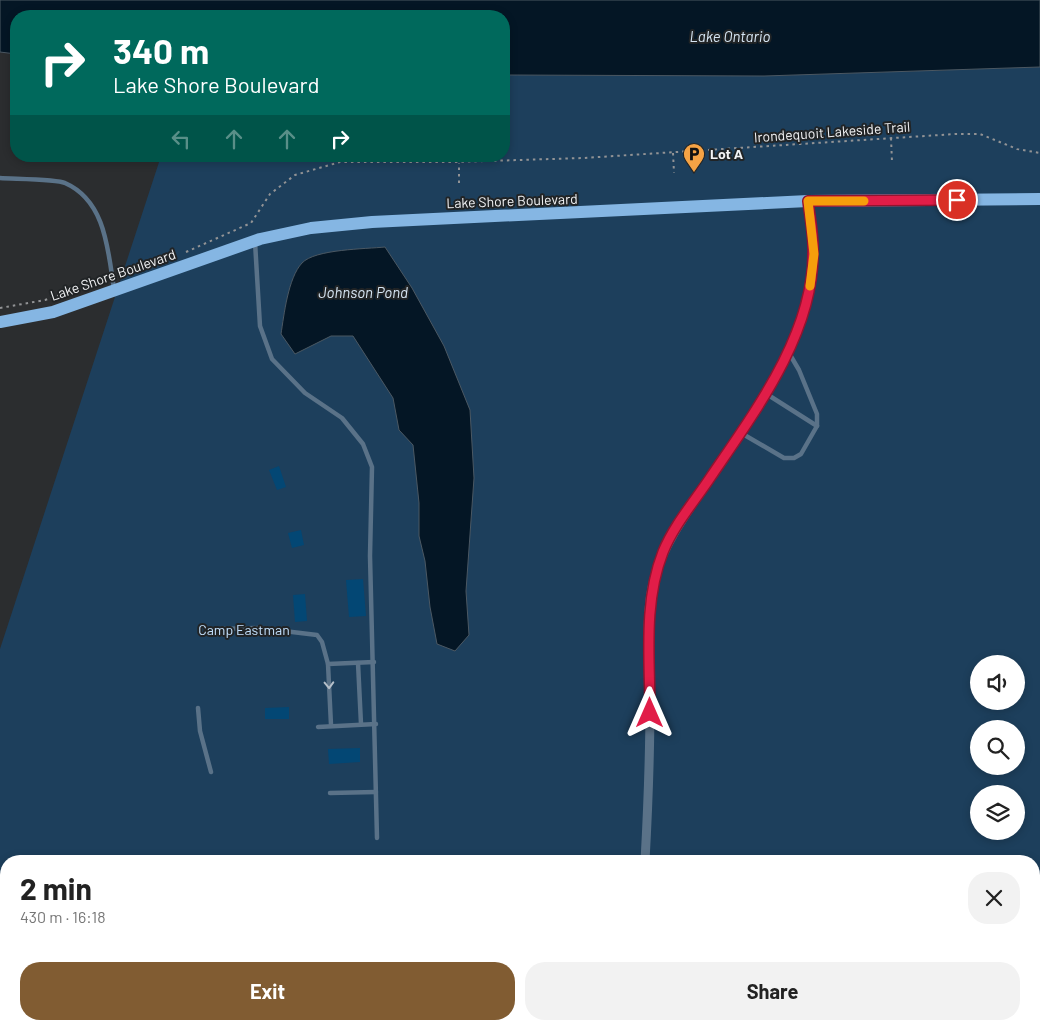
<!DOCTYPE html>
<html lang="en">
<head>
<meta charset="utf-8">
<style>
  body { margin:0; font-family:Barlow,sans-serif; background:#f2f2f2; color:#222; height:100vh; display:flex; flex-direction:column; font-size:19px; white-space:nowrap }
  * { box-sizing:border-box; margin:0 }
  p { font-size:16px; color:#767676 }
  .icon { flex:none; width:28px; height:28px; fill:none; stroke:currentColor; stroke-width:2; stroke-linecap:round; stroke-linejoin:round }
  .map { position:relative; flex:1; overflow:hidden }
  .drawer { position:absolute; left:0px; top:855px; width:1040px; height:175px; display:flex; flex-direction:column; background:#fff; border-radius:20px 20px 0 0; box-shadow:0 2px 8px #0003 }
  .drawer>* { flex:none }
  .top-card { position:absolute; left:10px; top:10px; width:500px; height:152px; border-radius:20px; box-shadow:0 2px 8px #0003; background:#00695c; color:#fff; overflow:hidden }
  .buttons { position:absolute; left:970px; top:655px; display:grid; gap:10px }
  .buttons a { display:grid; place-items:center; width:55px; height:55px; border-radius:50%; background:#fff; box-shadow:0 2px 8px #0003; font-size:25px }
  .pin { position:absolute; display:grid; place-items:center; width:42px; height:42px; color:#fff; margin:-21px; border:2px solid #fff; border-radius:50%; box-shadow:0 1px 5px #0007 }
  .me { position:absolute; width:55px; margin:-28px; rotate:0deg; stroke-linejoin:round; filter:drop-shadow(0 0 4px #0008) }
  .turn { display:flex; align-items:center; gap:18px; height:105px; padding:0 20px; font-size:22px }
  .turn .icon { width:65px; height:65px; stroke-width:2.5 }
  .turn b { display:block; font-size:35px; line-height:42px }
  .lanes { display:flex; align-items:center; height:48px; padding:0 20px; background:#0003; justify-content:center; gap:25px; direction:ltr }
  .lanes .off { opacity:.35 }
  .round { display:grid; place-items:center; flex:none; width:52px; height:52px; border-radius:20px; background:#f2f2f2 }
  .overview { display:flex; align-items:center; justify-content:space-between; height:85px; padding:0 20px }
  h1 { font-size:30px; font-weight:700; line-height:38px }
  .button { display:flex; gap:10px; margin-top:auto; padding:10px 20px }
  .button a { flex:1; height:58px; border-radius:20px; background:#815c32; color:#fff; font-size:20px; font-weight:700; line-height:58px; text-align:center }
  .button a+a { background:#f2f2f2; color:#222 }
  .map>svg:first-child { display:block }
  .green { fill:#1d3f5c; fill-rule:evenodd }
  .water { fill:#041625; stroke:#4b5863 }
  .building { fill:#034774 }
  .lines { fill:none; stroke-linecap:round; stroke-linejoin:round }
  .path { stroke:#929395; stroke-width:2; stroke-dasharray:2.5 4; stroke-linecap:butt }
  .lane { stroke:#5a7288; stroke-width:4.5 }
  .street { stroke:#5a7288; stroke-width:9 }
  .primary { stroke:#85b6e3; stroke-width:12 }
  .oneway { stroke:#b5bfc9 }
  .route-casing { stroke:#92132f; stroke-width:12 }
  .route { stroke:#e11d48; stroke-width:9 }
  .slow { stroke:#f59e0b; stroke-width:9 }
  .labels { text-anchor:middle; stroke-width:4; stroke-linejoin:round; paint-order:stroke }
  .street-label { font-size:14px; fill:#f2f3f5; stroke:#212426 }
  .poi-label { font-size:14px; font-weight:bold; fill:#f2f3f5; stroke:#212426; text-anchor:start }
  .park-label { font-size:14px; fill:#c2e0fd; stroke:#212426 }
  .water-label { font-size:15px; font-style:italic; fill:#d7e6f4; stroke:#212426 }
</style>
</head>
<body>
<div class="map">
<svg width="1040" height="1030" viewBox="0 0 1040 1030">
  <rect width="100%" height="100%" fill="#2b2d2f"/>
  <!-- green -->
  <path class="green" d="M1040,67V1030H0V649L161,156H504V75L764,76ZM979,664H1016V701H979ZM979,729H1016V766H979ZM979,794H1016V831H979ZM6,861H1034V1024H6Z"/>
  <!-- water -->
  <g class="water">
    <polygon points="0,0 1040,0 1040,67 764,76 504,75 504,16 16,16 16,54 0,52"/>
    <path d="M385,247L412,288L444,346L470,410L474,478L466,591L469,635L455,651L437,644L430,607L425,561L419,536V503L413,445L399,430L393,398L353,336H331L295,354L281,334C284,315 288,278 302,263C315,249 366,249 385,247Z"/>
  </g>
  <!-- building -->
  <g class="building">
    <polygon points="279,466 286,487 277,490 269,470"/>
    <polygon points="301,530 304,545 292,548 288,533"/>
    <polygon points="363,579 366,616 349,617 346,580"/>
    <polygon points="305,594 307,621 295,622 293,595"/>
    <polygon points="289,707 289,719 265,719 265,708"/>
    <polygon points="360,748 360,762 329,764 328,749"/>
  </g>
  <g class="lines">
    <!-- path -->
    <g class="path">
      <polyline points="891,138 892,162"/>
      <polyline points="673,153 674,173"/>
      <polyline points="459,183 459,163"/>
      <polyline points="186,252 251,223 270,194 295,175 340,162 455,162 583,158 956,134 980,134 1017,149 1040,153"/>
      <polyline points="0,308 45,300 97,283"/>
    </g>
    <!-- lane -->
    <g class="lane">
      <path d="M0,178C12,179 57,179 65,183C106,201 108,251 114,289"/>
      <polyline points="255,242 260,326 272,359 305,393 342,418 363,444 372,467 370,556 377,838"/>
      <polyline points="765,393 817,426"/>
      <polyline points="741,433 784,458 794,458 801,454 817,426 817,414 799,370 789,353"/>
      <polyline points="221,629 259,628 317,635 322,642 328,664"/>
      <polyline points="358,663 361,724"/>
      <polyline points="198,708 200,731 211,772"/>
      <polyline points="331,725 328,664 374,662"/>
      <polyline points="318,727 376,724"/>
      <polyline points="330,793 376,792"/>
    </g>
    <!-- street -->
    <g class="street">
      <path d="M645,861C648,807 650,753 650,699C650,660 644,616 654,579C665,542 686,514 707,483C751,417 813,336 814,254C814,236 810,218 808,201"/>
      <polyline points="556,1030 556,1024"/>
      <polyline points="1000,1030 1001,1024"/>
    </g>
    <!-- primary -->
    <polyline class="primary" points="0,322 53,312 260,239 311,228 372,222 808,201 1040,199"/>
  </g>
  <!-- one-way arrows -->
  <defs><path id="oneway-chevron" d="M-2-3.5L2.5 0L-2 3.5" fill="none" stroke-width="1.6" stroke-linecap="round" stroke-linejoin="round" transform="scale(1.25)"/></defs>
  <use class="oneway" href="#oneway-chevron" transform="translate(329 685) rotate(88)"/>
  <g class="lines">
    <!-- route casing -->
    <g class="route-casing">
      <path id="route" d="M650,713C650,659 643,603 663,552C674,525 694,502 710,478C754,413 813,335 813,254C814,237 810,218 808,201L957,200"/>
    </g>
    <!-- route -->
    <use href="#route" class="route"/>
    <!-- slow -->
    <polyline class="slow" points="810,286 814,254 808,201 864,201"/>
  </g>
  <!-- icons -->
  <defs>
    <g id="parking-pin" transform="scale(1.125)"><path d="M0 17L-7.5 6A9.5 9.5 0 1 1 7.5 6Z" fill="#f5a345" stroke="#212426"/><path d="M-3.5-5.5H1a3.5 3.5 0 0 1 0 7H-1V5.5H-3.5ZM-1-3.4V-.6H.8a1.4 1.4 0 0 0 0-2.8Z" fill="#111"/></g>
  </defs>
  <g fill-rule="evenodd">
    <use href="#parking-pin" x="694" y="154"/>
  </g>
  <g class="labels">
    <!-- street labels -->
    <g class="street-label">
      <text transform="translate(832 132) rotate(-4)" y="5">Irondequoit Lakeside Trail</text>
      <text transform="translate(512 201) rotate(-2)" y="5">Lake Shore Boulevard</text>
      <text transform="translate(113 275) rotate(-19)" y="5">Lake Shore Boulevard</text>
    </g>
    <!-- poi labels -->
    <g class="poi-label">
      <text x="710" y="159">Lot A</text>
    </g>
    <!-- park labels -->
    <g class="park-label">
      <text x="244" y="635">Camp Eastman</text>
    </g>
    <!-- water labels -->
    <g class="water-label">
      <text x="730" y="42">Lake Ontario</text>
      <text x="363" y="298">Johnson Pond</text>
    </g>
  </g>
</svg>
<div class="buttons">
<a><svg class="icon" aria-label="sound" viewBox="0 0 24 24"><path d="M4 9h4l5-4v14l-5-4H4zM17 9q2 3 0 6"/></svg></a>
<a><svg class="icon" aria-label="search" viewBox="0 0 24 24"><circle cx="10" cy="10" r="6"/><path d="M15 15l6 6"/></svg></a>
<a><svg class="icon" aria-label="layers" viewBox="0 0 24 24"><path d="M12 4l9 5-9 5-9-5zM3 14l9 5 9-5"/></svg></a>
</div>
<div class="pin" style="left:957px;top:200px;background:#d93025"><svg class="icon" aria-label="arrive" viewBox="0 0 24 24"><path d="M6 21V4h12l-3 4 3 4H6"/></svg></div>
<svg class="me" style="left:650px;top:713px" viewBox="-20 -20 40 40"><path d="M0-17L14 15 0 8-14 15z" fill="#e11d48" stroke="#fff" stroke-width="4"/></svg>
<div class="top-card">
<div class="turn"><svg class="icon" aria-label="right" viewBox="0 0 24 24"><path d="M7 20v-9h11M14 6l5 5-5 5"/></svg><div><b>340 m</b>Lake Shore Boulevard</div></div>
<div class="lanes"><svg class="icon off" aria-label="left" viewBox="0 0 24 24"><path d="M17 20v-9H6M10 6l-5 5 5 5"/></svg><svg class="icon off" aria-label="ahead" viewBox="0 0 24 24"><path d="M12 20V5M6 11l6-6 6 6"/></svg><svg class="icon off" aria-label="ahead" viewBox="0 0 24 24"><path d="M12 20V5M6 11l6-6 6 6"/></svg><svg class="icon" aria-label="right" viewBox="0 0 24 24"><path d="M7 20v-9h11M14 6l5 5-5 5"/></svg></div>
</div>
<section class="drawer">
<div class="overview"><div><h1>2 min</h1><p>430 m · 16:18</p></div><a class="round"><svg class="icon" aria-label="close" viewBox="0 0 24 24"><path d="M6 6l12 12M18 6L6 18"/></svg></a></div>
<div class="button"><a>Exit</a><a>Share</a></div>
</section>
</div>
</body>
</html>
